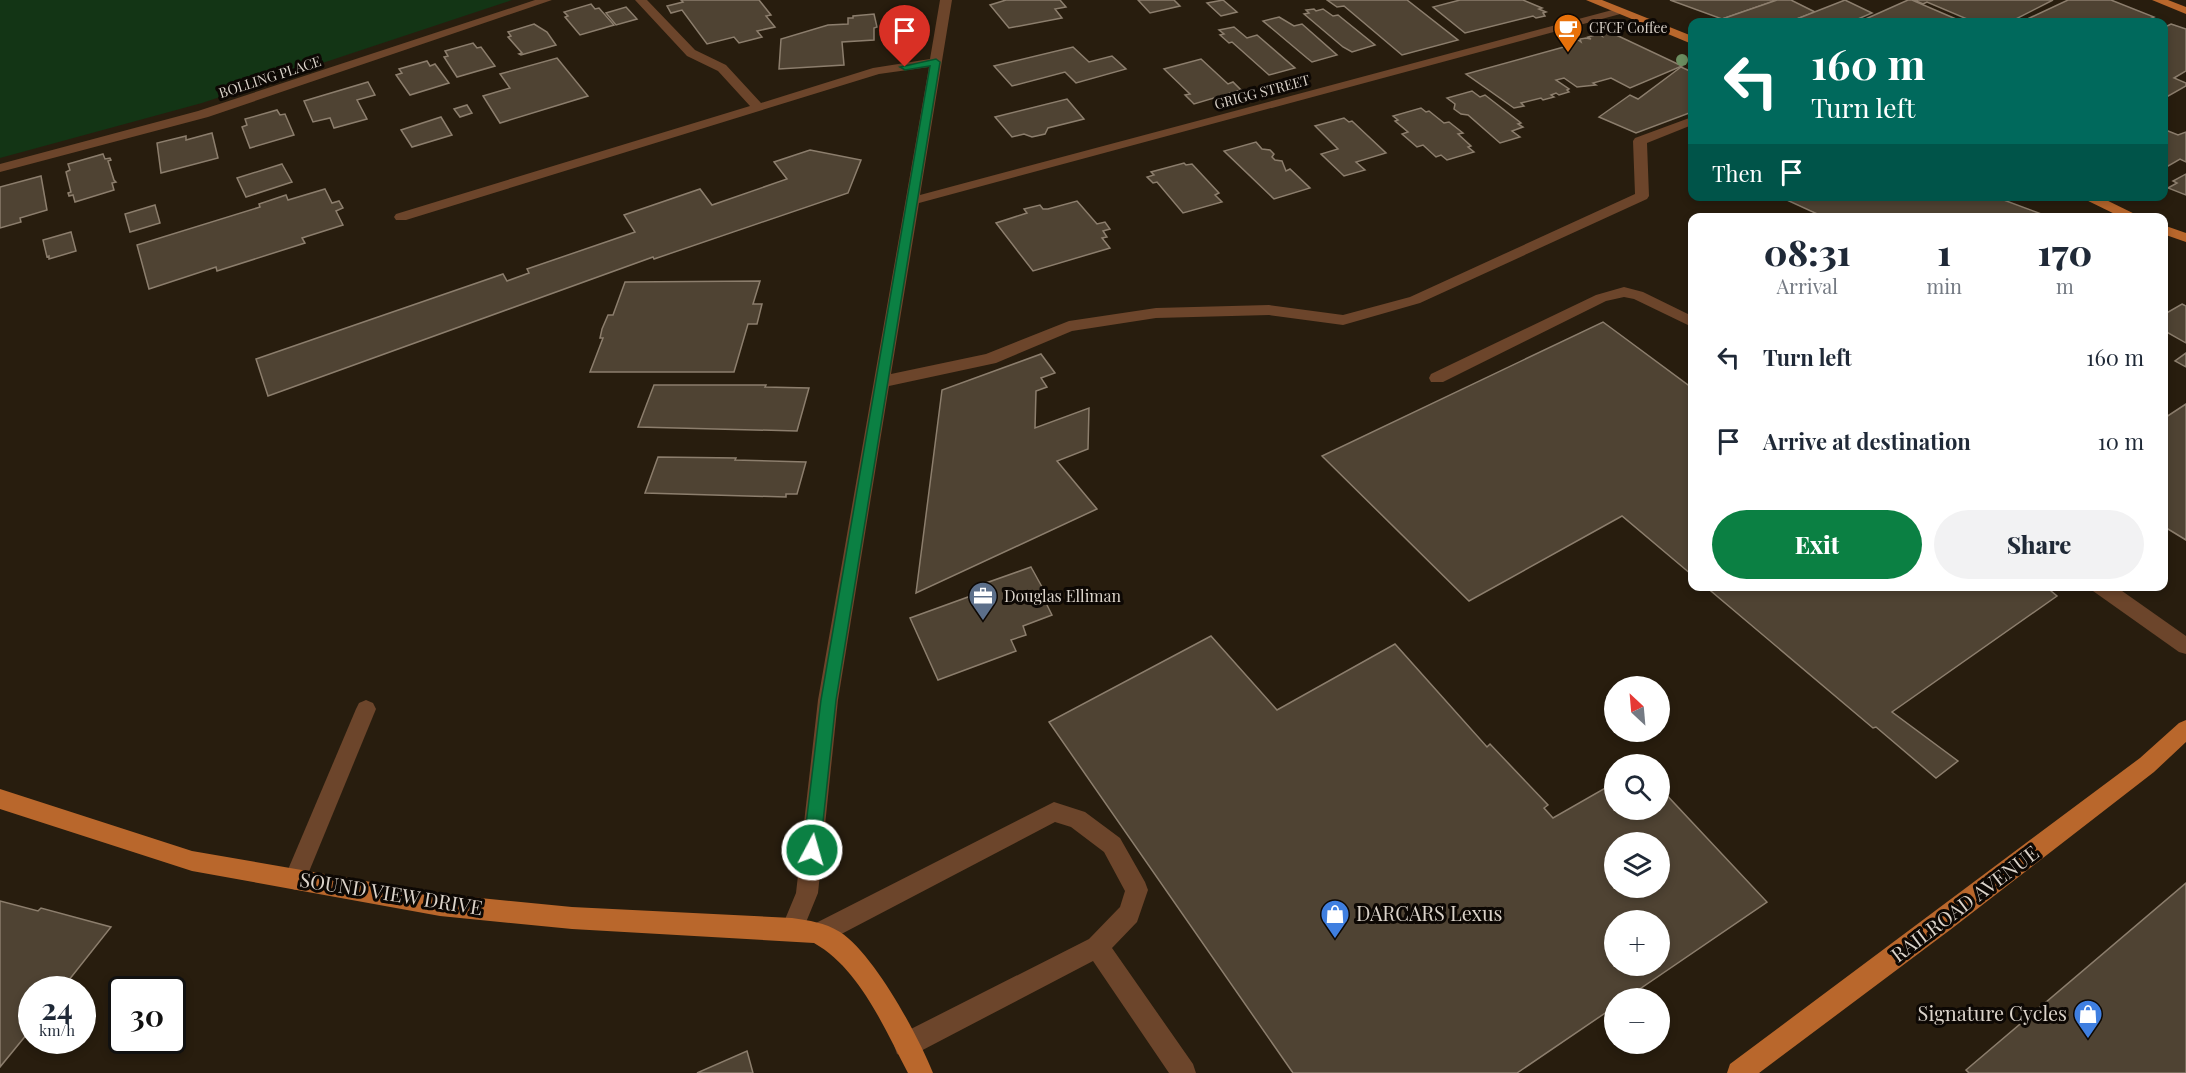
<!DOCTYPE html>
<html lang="en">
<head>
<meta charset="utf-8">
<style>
  body { margin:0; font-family:"Playfair Display",serif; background:#f2f2f3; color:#1f2937; height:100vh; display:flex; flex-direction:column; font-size:22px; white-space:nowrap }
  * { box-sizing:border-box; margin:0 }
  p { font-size:20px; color:#747a83 }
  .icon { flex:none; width:33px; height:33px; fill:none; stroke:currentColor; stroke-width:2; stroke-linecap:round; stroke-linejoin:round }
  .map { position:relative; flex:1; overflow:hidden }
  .side { position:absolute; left:1688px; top:213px; width:480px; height:378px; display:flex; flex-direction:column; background:#fff; border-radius:12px; box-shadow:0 3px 9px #0003 }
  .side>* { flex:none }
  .top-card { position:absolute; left:1688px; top:18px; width:480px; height:183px; border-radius:12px; box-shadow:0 3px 9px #0003; background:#00695c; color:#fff; overflow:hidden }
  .needle { width:39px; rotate:334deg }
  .buttons { position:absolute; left:1604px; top:676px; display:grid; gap:12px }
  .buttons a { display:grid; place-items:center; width:66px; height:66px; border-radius:50%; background:#fff; box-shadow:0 3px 9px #0003; font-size:30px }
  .speed { position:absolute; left:18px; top:976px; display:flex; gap:12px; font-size:30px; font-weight:700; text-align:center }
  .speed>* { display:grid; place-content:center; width:78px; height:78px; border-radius:50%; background:#fff; box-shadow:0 3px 9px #0003; line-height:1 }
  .speed small { font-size:15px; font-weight:400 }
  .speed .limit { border:3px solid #111; border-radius:9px; background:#fff; color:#111 }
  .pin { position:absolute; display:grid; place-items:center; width:51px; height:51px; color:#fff; margin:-62px -26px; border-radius:50% 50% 50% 0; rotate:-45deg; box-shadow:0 0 6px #0007 }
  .pin .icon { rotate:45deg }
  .me { position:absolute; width:66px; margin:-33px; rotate:6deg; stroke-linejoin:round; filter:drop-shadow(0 0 4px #0008) }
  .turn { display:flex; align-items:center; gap:21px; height:126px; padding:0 24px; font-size:27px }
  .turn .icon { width:78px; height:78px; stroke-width:2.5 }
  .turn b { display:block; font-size:42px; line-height:51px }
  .then { display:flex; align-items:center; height:57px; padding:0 24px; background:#0003; gap:12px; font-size:22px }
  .eta { display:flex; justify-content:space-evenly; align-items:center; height:102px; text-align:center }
  .eta b { font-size:36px; font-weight:800; line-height:42px }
  .action { display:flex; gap:12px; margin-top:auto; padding:12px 24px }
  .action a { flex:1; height:69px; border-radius:36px; background:#0b8043; color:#fff; font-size:24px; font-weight:800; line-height:69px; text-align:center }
  .action a+a { background:#f2f2f3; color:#1f2937 }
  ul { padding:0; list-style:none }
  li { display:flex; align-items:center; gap:18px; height:84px; padding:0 24px }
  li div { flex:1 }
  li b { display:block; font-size:22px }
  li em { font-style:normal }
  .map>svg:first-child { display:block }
  .green { fill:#133515 }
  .building { fill:#4f4333; stroke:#8c7e6d; stroke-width:1.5; fill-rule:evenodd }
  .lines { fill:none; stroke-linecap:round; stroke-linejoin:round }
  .minor { fill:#6c452b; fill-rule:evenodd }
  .major { fill:#b9672c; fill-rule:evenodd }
  .tree { fill:#6c8e60 }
  .route { fill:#0b8043; stroke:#07532c; stroke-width:1.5 }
  .labels { text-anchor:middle; stroke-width:6; stroke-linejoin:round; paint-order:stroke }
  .far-poi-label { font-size:14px; fill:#dbd3ca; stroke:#0d0804; text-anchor:start }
  .far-street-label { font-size:14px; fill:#dbd3ca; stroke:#0d0804 }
  .poi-label { font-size:16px; fill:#dbd3ca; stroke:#0d0804; text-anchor:start }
  .near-street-label { font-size:20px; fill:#dbd3ca; stroke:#0d0804 }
  .near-poi-label { font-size:20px; fill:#dbd3ca; stroke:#0d0804; text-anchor:start }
</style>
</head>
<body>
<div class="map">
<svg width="2186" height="1073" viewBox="0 0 2186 1073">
  <rect width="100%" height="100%" fill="#281d0e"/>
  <!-- green -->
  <polygon class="green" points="0,0 512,0 202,103 0,158"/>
  <!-- building -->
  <g class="building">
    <polygon points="681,0 759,0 771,15 766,16 775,27 757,31 762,37 739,43 734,37 707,44 682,10 671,13 667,6 683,2"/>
    <polygon points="1006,0 1060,0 1066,7 1055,9 1062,18 1009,28 990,5"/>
    <polygon points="1138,0 1174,0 1180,6 1150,13"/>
    <polygon points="1223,0 1237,12 1221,16 1207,3"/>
    <polygon points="1327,0 1407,0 1458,40 1402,55 1344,6 1337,7"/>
    <polygon points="1460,0 1523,0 1542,8 1539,9 1546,12 1543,13 1545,16 1536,18 1533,16 1465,33 1433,7"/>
    <polygon points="1670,0 1777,0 1722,19"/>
    <polygon points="1777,0 1791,0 1815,12 1789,22 1730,22 1722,19"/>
    <polygon points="1845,0 1872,13 1851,22 1789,22"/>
    <polygon points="1908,0 1912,0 1963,22 1861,21"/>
    <polygon points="1914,0 2053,0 2010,22 1974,22 1927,2 1923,4"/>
    <polygon points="2068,0 2111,0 2154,17 2144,22 2021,22"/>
    <polygon points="591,4 595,9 599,8 614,25 580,35 565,17 568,16 564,12"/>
    <polygon points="626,7 637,19 616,25 606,13"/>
    <polygon points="1314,9 1316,11 1323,9 1333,16 1338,15 1375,45 1352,52 1343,47 1304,14 1309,13 1306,10"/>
    <polygon points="874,14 877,27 874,28 874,40 842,42 844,65 779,69 781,39 828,25 848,24 848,18 853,18 853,16"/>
    <polygon points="1279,17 1294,26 1302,24 1337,55 1312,62 1307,58 1263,21"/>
    <polygon points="534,24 547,32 556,45 521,55 519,54 522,53 508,37 511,36 508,32"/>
    <polygon points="2171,24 2186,29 2186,71 2174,78 2186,83 2186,86 2163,99 2163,28"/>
    <polygon points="1234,27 1247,38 1257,35 1295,68 1269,75 1232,42 1229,43 1220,35 1224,34 1219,30"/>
    <polygon points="1605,32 1612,33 1682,66 1630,88 1611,78 1593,83 1596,85 1577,87 1564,78 1556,80 1569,89 1567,90 1569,92 1559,95 1556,93 1551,95 1554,97 1543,100 1541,98 1521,103 1524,106 1514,108 1466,74 1571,45 1567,43 1578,40 1581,42 1580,39 1586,38 1591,39 1588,37 1599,34 1602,36 1601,34"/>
    <polygon points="473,43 477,48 481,47 495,66 457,77 444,57 448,56 445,51"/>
    <polygon points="1073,47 1089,62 1112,56 1126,69 1076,83 1065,72 1012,86 994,66"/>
    <polygon points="557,58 588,96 500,123 483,96 510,88 500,74"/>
    <polygon points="1201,59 1228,84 1233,82 1241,90 1194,104 1185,95 1190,94 1164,69"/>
    <polygon points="427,61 430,66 435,64 449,83 410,95 396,75 402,73 399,69"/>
    <polygon points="1681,67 1692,72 1692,112 1636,133 1599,117 1630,95 1638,99"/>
    <polygon points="368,82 375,95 357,100 367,119 334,128 330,118 313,122 304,101"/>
    <polygon points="1472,91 1480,97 1485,95 1521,123 1518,124 1523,127 1512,131 1520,137 1500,143 1468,115 1461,114 1454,109 1455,104 1447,98"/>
    <polygon points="1067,99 1084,119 1048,128 1045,134 1032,137 1024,134 1012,137 995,117"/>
    <polygon points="467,105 472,113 460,117 454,109"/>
    <polygon points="1421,108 1426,112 1429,111 1444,123 1449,122 1463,133 1458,134 1471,146 1468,147 1474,152 1447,160 1441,155 1436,157 1423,145 1417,147 1402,134 1408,132 1395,121 1398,120 1393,116"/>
    <polygon points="277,110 280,115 285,114 294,135 250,148 242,127 247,125 245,119"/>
    <polygon points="441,117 452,135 412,147 401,130"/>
    <polygon points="1344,118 1349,122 1352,121 1386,153 1356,162 1365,170 1344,176 1321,154 1338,149 1315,126"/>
    <polygon points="2163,129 2178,135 2186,132 2186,162 2180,159 2163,169"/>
    <polygon points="212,133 218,158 161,173 157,143 186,136 186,140"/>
    <polygon points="1256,142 1262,149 1270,150 1274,154 1272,157 1275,160 1282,161 1286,171 1290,169 1310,188 1274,199 1224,151"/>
    <polygon points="810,150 861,160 848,193 654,259 653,257 268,396 256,359 503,274 507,281 529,273 527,269 635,232 624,215 700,189 712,205 787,179 774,162"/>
    <polygon points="103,154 105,159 110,158 111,160 108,161 114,180 116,182 112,183 114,190 75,202 73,195 69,196 68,193 71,192 66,172 70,170 68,164"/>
    <polygon points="1184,163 1186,165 1192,164 1219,193 1215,195 1222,202 1183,213 1157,182 1153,183 1147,177 1154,175 1151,172"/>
    <polygon points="282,164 292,182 246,197 237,178"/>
    <polygon points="2186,174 2186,195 2168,188 2177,183 2173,181"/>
    <polygon points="41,176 47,210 20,218 21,222 0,228 0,187"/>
    <polygon points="325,189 332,203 339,201 343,208 336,211 343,225 302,238 305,243 217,271 216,267 149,289 137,245 260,207 259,204 286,195 288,200"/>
    <polygon points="1778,196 1993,196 2052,218 1826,218"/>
    <polygon points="1077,201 1097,224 1105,222 1110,229 1103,231 1107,237 1102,238 1110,248 1033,271 996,223 1027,213 1024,209 1040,205 1043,209 1048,209"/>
    <polygon points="155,205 160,223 130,232 125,214"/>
    <polygon points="71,232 76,251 49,259 49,256 47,257 43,240"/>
    <polygon points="760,281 753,304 762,304 757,324 748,324 734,372 590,372 603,338 600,338 602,329 608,315 613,315 625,282"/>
    <polygon points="2182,304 2186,306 2186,343 2163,330 2163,315"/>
    <polygon points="1603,322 1692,388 1692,575 1622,516 1469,601 1322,456"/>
    <polygon points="2186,353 2186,367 2175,361"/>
    <polygon points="1041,354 1055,373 1041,378 1047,387 1036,391 1035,428 1089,408 1088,449 1057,461 1097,509 916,593 942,390"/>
    <polygon points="654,385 766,385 765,387 809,388 797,431 638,427"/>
    <polygon points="2186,404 2186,540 2163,526 2163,419"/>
    <polygon points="658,457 736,458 735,460 806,462 797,494 786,494 786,497 645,493"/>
    <polygon points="1031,567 1047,596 1043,597 1052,615 1023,626 1026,635 1011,640 1016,651 938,680 910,618 990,589 986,583"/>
    <polygon points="1705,586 2045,586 2057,596 1892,712 1958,761 1936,778 1876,727 1873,728"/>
    <path d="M1211,636L1277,710L1395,644L1487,747L1490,744L1548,805L1544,808L1553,818L1614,783V810H1659V787L1767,902L1625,999H1614V1007L1517,1073H1293L1049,722ZM1614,843H1659V888H1614ZM1614,921H1659V966H1614Z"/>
    <polygon points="2186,883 2186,1073 1969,1073 1966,1070"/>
    <polygon points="0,901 38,911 41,908 111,927 61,990 32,990 32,1028 0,1067"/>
    <polygon points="747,1051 753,1073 697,1073"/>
  </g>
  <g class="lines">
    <!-- minor -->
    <g class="minor">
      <polygon points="535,0 552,0 208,117 0,172 0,164 198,111"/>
      <polygon points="635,0 647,0 695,50 726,65 761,103 873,68 930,59 940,0 952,0 920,195 1616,9 1620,8 1626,11 1624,13 919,203 891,374 986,354 1069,321 1156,308 1269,305 1343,315 1410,297 1635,194 1633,141 1635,138 1692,117 1692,125 1647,143 1649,196 1647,199 1420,303 1343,325 1269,315 1156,318 1072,331 996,363 889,386 838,700 818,893 800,937 792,940 784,937 781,929 796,893 818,700 929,67 879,74 406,220 396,220 394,217 396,214 750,106 718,71 687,56"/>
      <polygon points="1624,287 1643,292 1692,316 1692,327 1634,299 1624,297 1606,301 1443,382 1431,382 1429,378 1431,374 1596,295"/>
      <polygon points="2091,586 2115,586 2186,636 2186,654 2179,652 2093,591"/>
      <polygon points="366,700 373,703 376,709 306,879 303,886 295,890 287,886 284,879 356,709 359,703"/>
      <polygon points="1054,802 1085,812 1120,838 1145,882 1148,890 1137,922 1112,948 1193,1064 1196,1073 1169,1073 1093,961 915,1054 906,1057 897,1054 894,1045 897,1036 1089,939 1120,907 1125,891 1104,852 1071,827 1055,822 828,941 820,944 812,941 809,933 812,925"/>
    </g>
    <!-- major -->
    <g class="major">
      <polygon points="1586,0 1602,0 1692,36 1692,44"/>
      <polygon points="2152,0 2168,0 2186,7 2186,14"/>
      <polygon points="2078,196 2098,196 2143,218 2123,218"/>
      <polygon points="2163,225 2186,233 2186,242 2163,234"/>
      <polygon points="2186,720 2186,742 2154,772 1950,930 1759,1073 1727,1073 1730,1064 2140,758 2179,723"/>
      <path d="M0,789L192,851L440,894L572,907L792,918C810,921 824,922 840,932C874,954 918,1035 933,1073H908C884,1028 860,969 814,943L572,929L440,916L192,871L0,809Z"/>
    </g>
  </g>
  <!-- trees -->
  <circle class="tree" cx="1682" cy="60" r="6"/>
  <!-- route -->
  <polygon class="route" points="936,59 940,62 836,700 820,850 818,856 812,858 806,856 803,850 821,700 930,66 905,70 900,67"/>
  <!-- icons -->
  <defs>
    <g id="cafe-pin" transform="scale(1.5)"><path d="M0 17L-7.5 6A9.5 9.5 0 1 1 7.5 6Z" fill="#e8710a" stroke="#0d0804"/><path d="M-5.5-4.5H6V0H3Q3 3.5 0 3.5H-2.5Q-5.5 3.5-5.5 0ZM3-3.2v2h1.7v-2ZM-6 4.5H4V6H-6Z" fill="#fff"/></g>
    <g id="office-pin" transform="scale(1.5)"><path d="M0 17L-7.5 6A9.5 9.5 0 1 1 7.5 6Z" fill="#5c6f8a" stroke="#0d0804"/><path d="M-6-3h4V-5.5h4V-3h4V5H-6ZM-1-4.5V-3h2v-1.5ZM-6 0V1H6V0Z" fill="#fff"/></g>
    <g id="shop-pin" transform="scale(1.5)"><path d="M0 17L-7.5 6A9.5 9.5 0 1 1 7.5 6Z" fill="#3f7fe0" stroke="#0d0804"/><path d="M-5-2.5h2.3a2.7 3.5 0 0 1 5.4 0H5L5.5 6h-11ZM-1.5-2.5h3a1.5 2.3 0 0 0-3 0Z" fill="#fff"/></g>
  </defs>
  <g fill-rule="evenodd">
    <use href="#cafe-pin" x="1568" y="28"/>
    <use href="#office-pin" x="983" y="596"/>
    <use href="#shop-pin" x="1335" y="914"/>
    <use href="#shop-pin" x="2088" y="1014"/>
  </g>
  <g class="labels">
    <!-- far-poi labels -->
    <g class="far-poi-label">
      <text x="1589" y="33">CFCF Coffee</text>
    </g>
    <!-- far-street labels -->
    <g class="far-street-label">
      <text transform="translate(270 77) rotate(-18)" y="5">BOLLING PLACE</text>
      <text transform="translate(1262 92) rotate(-15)" y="5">GRIGG STREET</text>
    </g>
    <!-- poi labels -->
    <g class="poi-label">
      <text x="1004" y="602">Douglas Elliman</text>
    </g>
    <!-- near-street labels -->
    <g class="near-street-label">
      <text transform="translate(391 894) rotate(9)" y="7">SOUND VIEW DRIVE</text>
      <text transform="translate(1965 904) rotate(-37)" y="7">RAILROAD AVENUE</text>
    </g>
    <!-- near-poi labels -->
    <g class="near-poi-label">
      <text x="1356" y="921">DARCARS Lexus</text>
      <text x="2067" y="1021" text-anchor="end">Signature Cycles</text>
    </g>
  </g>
</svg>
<div class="buttons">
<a><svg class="needle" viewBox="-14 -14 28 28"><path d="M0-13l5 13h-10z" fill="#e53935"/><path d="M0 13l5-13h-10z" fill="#747a83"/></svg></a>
<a><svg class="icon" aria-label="search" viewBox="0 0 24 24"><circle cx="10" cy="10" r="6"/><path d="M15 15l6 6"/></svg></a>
<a><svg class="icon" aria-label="layers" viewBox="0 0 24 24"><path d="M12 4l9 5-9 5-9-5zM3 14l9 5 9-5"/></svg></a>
<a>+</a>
<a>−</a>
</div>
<div class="speed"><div>24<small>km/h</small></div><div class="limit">30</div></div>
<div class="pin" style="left:905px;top:67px;background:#d93025"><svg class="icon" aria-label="arrive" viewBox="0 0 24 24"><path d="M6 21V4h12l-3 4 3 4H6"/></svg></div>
<svg class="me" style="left:812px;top:850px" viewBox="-20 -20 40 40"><circle r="17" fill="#0b8043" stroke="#fff" stroke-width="3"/><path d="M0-11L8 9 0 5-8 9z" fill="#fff"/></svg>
<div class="top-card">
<div class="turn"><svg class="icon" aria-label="left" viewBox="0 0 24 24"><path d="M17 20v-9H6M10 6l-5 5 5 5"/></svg><div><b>160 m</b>Turn left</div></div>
<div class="then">Then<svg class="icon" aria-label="arrive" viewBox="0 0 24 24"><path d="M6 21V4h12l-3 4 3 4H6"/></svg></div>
</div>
<section class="side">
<div class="eta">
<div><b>08:31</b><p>Arrival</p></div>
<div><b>1</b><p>min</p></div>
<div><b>170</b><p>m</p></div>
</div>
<ul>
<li><svg class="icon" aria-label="left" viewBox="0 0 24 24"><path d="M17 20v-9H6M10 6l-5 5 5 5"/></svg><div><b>Turn left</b></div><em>160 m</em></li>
<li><svg class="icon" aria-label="arrive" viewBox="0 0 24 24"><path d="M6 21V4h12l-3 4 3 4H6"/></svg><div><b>Arrive at destination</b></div><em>10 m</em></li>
</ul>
<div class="action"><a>Exit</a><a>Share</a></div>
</section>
</div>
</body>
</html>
